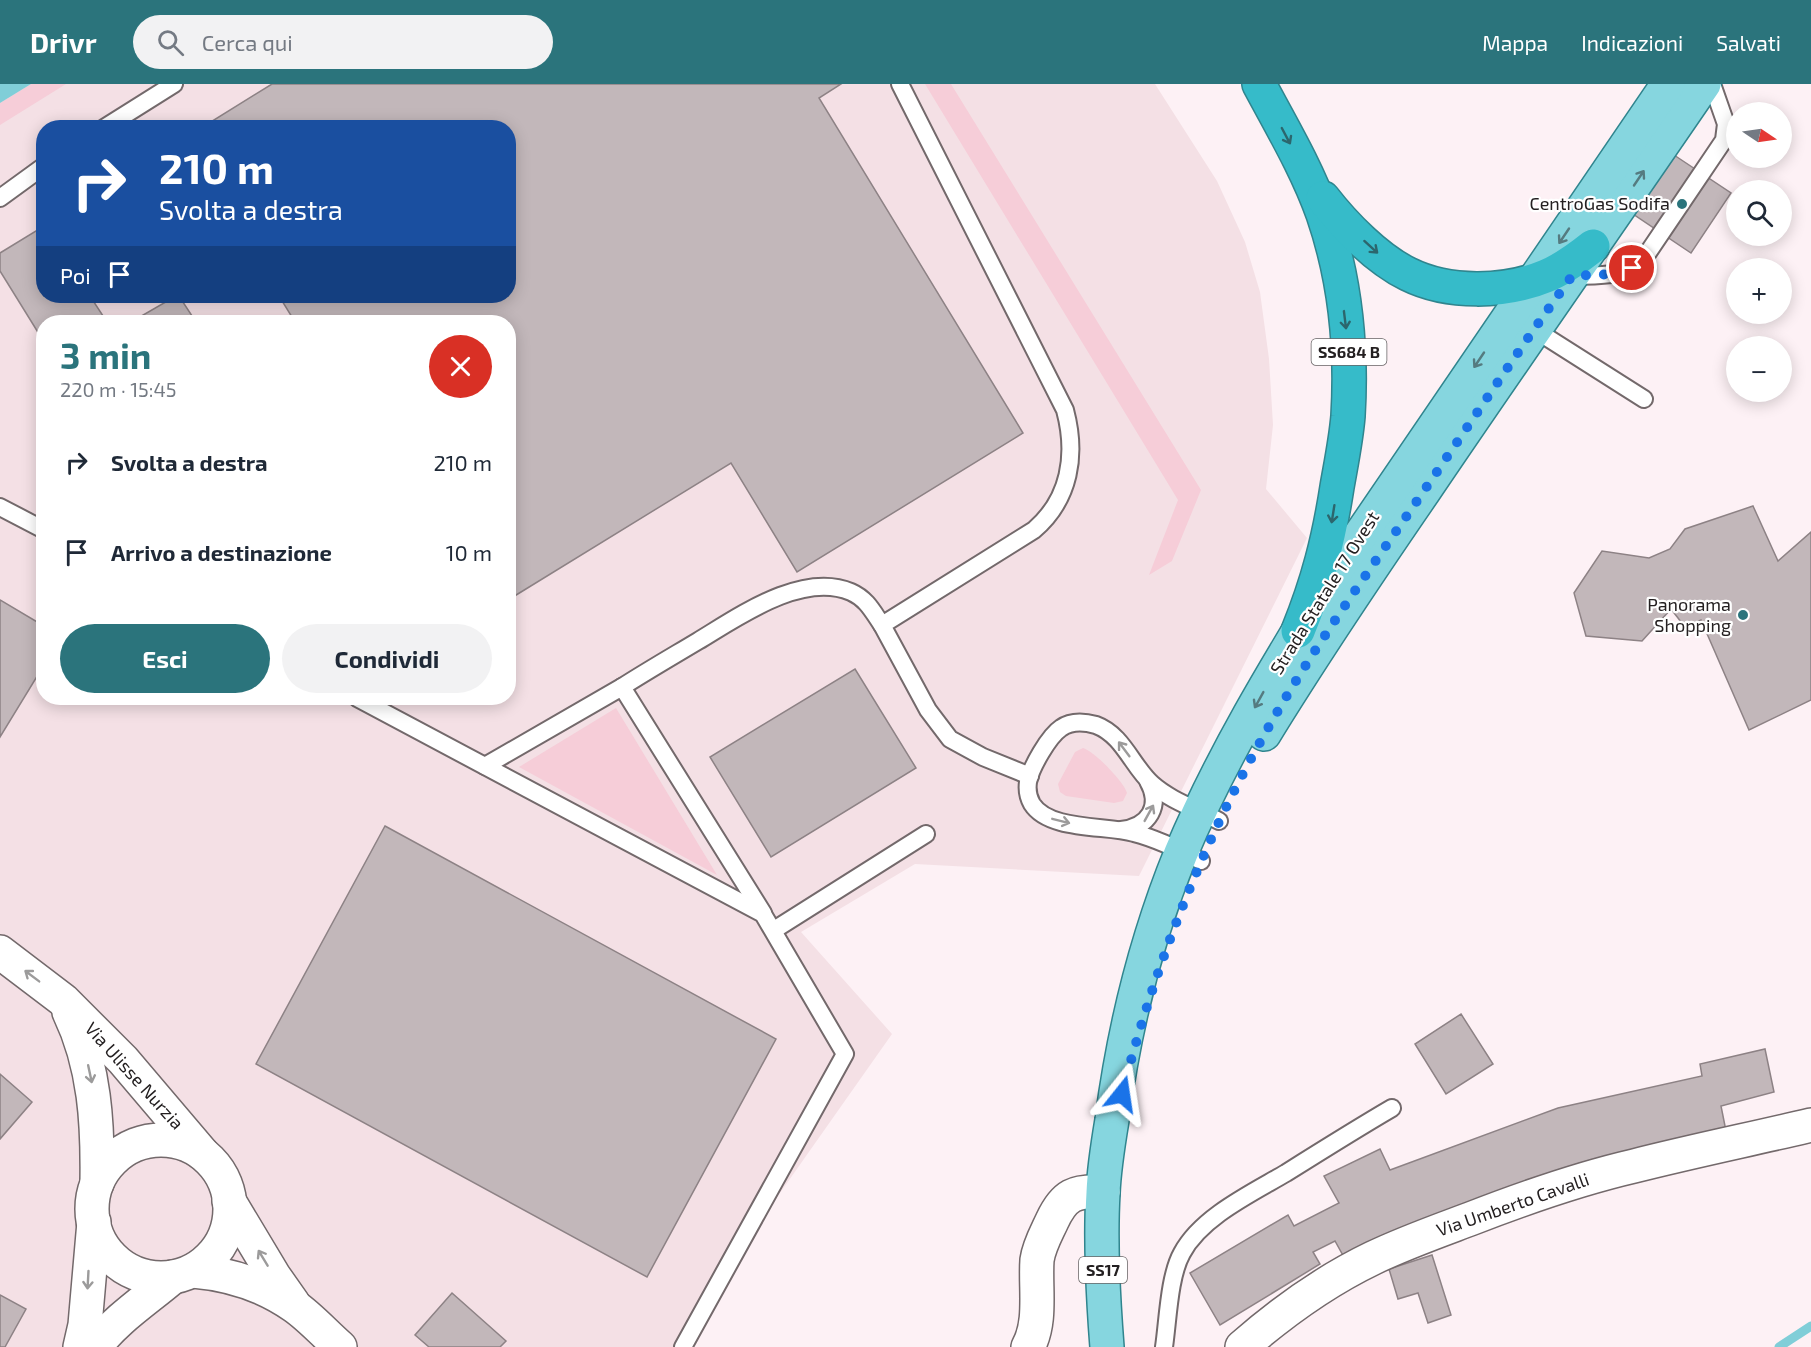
<!DOCTYPE html>
<html lang="it">
<head>
<meta charset="utf-8">
<style>
  body { margin:0; font-family:"Exo 2",sans-serif; background:#f2f2f3; color:#1f2937; height:100vh; display:flex; flex-direction:column; font-size:22px; white-space:nowrap }
  * { box-sizing:border-box; margin:0 }
  p { font-size:20px; color:#747a83 }
  .icon { flex:none; width:33px; height:33px; fill:none; stroke:currentColor; stroke-width:2; stroke-linecap:round; stroke-linejoin:round }
  .map { position:relative; flex:1; overflow:hidden }
  .details { position:absolute; left:36px; top:231px; width:480px; height:390px; display:flex; flex-direction:column; background:#fff; border-radius:24px; box-shadow:0 3px 15px #0003 }
  .details>* { flex:none }
  .guide { position:absolute; left:36px; top:36px; width:480px; height:183px; border-radius:24px; box-shadow:0 3px 15px #0003; background:#1a4fa0; color:#fff; overflow:hidden }
  .needle { width:39px; rotate:103deg }
  .tools { position:absolute; left:1726px; top:18px; display:grid; gap:12px }
  .tools a { display:grid; place-items:center; width:66px; height:66px; border-radius:50%; background:#fff; box-shadow:0 3px 15px #0003; font-size:30px }
  .pin { position:absolute; display:grid; place-items:center; width:51px; height:51px; color:#fff; margin:-26px; border:3px solid #fff; border-radius:50%; box-shadow:0 2px 6px #0007 }
  .me { position:absolute; width:66px; margin:-33px; rotate:15deg; stroke-linejoin:round; filter:drop-shadow(0 0 4px #0008) }
  .turn { display:flex; align-items:center; gap:21px; height:126px; padding:0 24px; font-size:27px }
  .turn .icon { width:78px; height:78px; stroke-width:2.5 }
  .turn b { display:block; font-size:42px; line-height:51px }
  .then { display:flex; align-items:center; height:57px; padding:0 24px; background:#0003; gap:12px; font-size:22px }
  .round { display:grid; place-items:center; flex:none; width:63px; height:63px; border-radius:32px; background:#f2f2f3 }
  .headline { display:flex; align-items:center; justify-content:space-between; height:102px; padding:0 24px }
  h1 { font-size:36px; font-weight:700; line-height:45px; color:#2b747c }
  .primary-button { display:flex; gap:12px; margin-top:auto; padding:12px 24px }
  .primary-button a { flex:1; height:69px; border-radius:36px; background:#2b747c; color:#fff; font-size:24px; font-weight:700; line-height:69px; text-align:center }
  .primary-button a+a { background:#f2f2f3; color:#1f2937 }
  ul { padding:0; list-style:none }
  li { display:flex; align-items:center; gap:18px; height:90px; padding:0 24px }
  li div { flex:1 }
  li b { display:block; font-size:22px }
  li em { font-style:normal }
  header { display:flex; align-items:center; gap:36px; box-sizing:border-box; height:84px; padding:0 30px; background:#2b747c; color:#fff }
  header strong { font-size:28px }
  nav { display:flex; gap:33px; margin-inline-start:auto; font-size:21px }
  .search { width:420px; height:54px; background:#f2f2f3; display:flex; align-items:center; gap:15px; box-sizing:border-box; padding:0 21px; border-radius:33px; color:#747a83; font-size:22px }
  .map>svg:first-child { display:block }
  .built { fill:#f4e0e5; fill-rule:evenodd }
  .green { fill:#f6cdd8 }
  .water { fill:#80ced8 }
  .lines { fill:none; stroke-linecap:round; stroke-linejoin:round }
  .stream { stroke:#80ced8; stroke-width:9 }
  .building { fill:#c2b7ba; stroke:#8d8285; stroke-width:1.5 }
  .lane-casing { stroke:#73696b; stroke-width:20 }
  .street-casing { stroke:#73696b; stroke-width:36 }
  .primary-casing { stroke:#30858e; stroke-width:36 }
  .highway-casing { stroke:#30858e; stroke-width:36 }
  .lane { stroke:#fff; stroke-width:16 }
  .street { stroke:#fff; stroke-width:33 }
  .primary { stroke:#86d6df; stroke-width:33 }
  .highway { stroke:#36bbc9; stroke-width:33 }
  .oneway { stroke:#2c666d }
  .oneway2 { stroke:#557b80 }
  .oneway3 { stroke:#9c9b9b }
  .route { stroke:#1a73e8; stroke-width:10; stroke-dasharray:0 18 }
  .poi-dot { fill:#2b747c; stroke:#fff; stroke-width:2 }
  .labels { text-anchor:middle; stroke-width:4.5; stroke-linejoin:round; paint-order:stroke }
  .shield { fill:#fff; stroke:#666364; stroke-width:1.5 }
  .shield-label { font-size:16px; font-weight:bold; fill:#242021 }
  .poi-label { font-size:18px; fill:#242021; stroke:#fff; text-anchor:end }
  .street-label { font-size:18px; fill:#242021; stroke:#fff }
</style>
</head>
<body>
<header>
<strong>Drivr</strong>
<div class="search"><svg class="icon" aria-label="search" viewBox="0 0 24 24"><circle cx="10" cy="10" r="6"/><path d="M15 15l6 6"/></svg>Cerca qui</div>
<nav><a>Mappa</a><a>Indicazioni</a><a>Salvati</a></nav>
</header>
<div class="map">
<svg width="1811" height="1263" viewBox="0 0 1811 1263">
  <rect width="100%" height="100%" fill="#fdf1f5"/>
  <!-- built -->
  <path class="built" d="M0,0H1155L1217,97L1245,158L1260,208L1269,275L1273,341L1266,405L1307,454L1139,792L915,780L801,848L892,950L730,1180L680,1263H0ZM44,44H508V212H44ZM44,238H508V614H44Z"/>
  <!-- green -->
  <g class="green">
    <polygon points="31,0 66,0 0,41 0,19"/>
    <polygon points="925,0 951,0 1201,406 1172,477 1149,491 1178,416"/>
    <polygon points="616,624 717,791 519,683"/>
    <path d="M1083,664C1094,667 1124,698 1127,709L1123,717L1114,719L1066,712L1060,708L1058,700L1075,668Z"/>
  </g>
  <!-- water -->
  <polygon class="water" points="0,0 31,0 0,19"/>
  <g class="lines">
    <!-- stream -->
    <polyline class="stream" points="1779,1263 1811,1242"/>
  </g>
  <!-- building -->
  <g class="building">
    <polygon points="272,0 841,0 819,14 1023,349 797,488 731,379 508,516 508,238 295,238 279,212 508,212 508,44 201,44"/>
    <polygon points="1674,71 1731,109 1691,169 1633,130"/>
    <polygon points="44,142 44,212 90,212 107,238 44,238 44,258 0,187 0,169"/>
    <polygon points="176,212 179,212 196,238 131,238"/>
    <polygon points="1753,422 1778,477 1811,448 1811,616 1749,646 1701,536 1685,543 1671,525 1642,557 1586,552 1574,509 1602,467 1649,474 1670,465 1685,445"/>
    <polygon points="0,516 44,542 44,581 0,653"/>
    <polygon points="855,585 916,684 771,773 710,673"/>
    <polygon points="385,742 776,955 647,1193 256,980"/>
    <polygon points="1461,930 1493,980 1446,1010 1415,960"/>
    <polygon points="1765,965 1774,1008 1721,1022 1726,1047 1580,1079 1409,1141 1345,1175 1335,1157 1313,1168 1320,1180 1220,1241 1190,1189 1288,1131 1294,1142 1339,1119 1324,1092 1380,1065 1390,1086 1558,1024 1702,992 1700,980"/>
    <polygon points="0,990 32,1018 0,1055"/>
    <polygon points="1432,1171 1451,1231 1428,1239 1418,1209 1398,1215 1389,1185"/>
    <polygon points="452,1209 506,1257 500,1263 429,1263 415,1251"/>
    <polygon points="0,1211 26,1225 5,1263 0,1263"/>
  </g>
  <g class="lines">
    <!-- lane casing -->
    <g class="lane-casing">
      <g id="lane">
        <path d="M900,0L1065,326C1077,371 1070,415 1034,446L882,541L928,626L950,655L983,673L1030,692"/>
        <polyline points="104,44 174,0"/>
        <polyline points="0,114 44,82"/>
        <path d="M1572,192C1599,191 1626,194 1645,173L1724,56L1726,40L1712,0"/>
        <polyline points="1529,242 1644,315"/>
        <polyline points="0,423 44,446"/>
        <path d="M622,603C647,587 673,572 698,557C738,533 802,487 851,508C867,515 873,528 882,541"/>
        <polyline points="357,614 763,830 845,970 683,1263"/>
        <polyline points="485,682 622,603 763,829"/>
        <path d="M1121,746C1149,743 1162,722 1148,697"/>
        <path d="M1201,777C1180,766 1158,755 1134,749C1106,741 1049,747 1032,720C1028,713 1027,705 1028,698C1031,683 1049,652 1061,644C1071,637 1085,638 1096,641C1123,651 1132,682 1152,700C1171,717 1197,725 1219,737"/>
        <polyline points="774,846 926,750"/>
        <path d="M1164,1263C1168,1236 1169,1192 1182,1169C1201,1133 1252,1109 1286,1089C1321,1067 1356,1045 1392,1024"/>
      </g>
    </g>
    <!-- street casing -->
    <g class="street-casing">
      <g id="street">
        <polyline points="0,868 63,916 123,976 202,1069"/>
        <path d="M69,928C95,982 98,1040 97,1099"/>
        <circle cx="161" cy="1125" r="69"/>
        <polyline points="229,1117 274,1192 293,1219"/>
        <path d="M193,1187C229,1190 264,1201 294,1222C310,1233 325,1250 340,1263"/>
        <polyline points="80,1263 85,1241 94,1138"/>
        <path d="M95,1263C116,1235 146,1216 173,1193"/>
        <path d="M1028,1263C1042,1238 1035,1204 1037,1176C1039,1162 1046,1150 1052,1137C1064,1111 1075,1106 1103,1108"/>
        <path d="M1242,1263C1282,1228 1325,1197 1373,1174C1404,1159 1438,1147 1470,1135C1524,1114 1578,1095 1634,1082C1693,1067 1752,1055 1811,1041"/>
      </g>
    </g>
    <!-- primary casing -->
    <g class="primary-casing">
      <g id="primary">
        <path d="M1264,650C1315,567 1369,487 1424,407C1516,271 1611,136 1704,0"/>
        <path d="M1107,1263C1103,1212 1100,1160 1103,1109C1104,1084 1108,1060 1112,1036C1124,944 1146,855 1181,769C1221,674 1275,585 1329,497L1668,0"/>
      </g>
    </g>
    <!-- highway casing -->
    <g class="highway-casing">
      <g id="highway">
        <path d="M1259,0C1282,43 1307,85 1323,130C1345,194 1352,265 1348,332C1346,356 1341,380 1337,403C1329,455 1318,498 1298,547"/>
        <path d="M1323,114C1344,141 1377,175 1408,190C1448,210 1505,209 1546,192C1563,185 1578,174 1593,162"/>
      </g>
    </g>
    <!-- lane -->
    <use href="#lane" class="lane"/>
    <!-- street -->
    <use href="#street" class="street"/>
    <!-- primary -->
    <use href="#primary" class="primary"/>
    <!-- highway -->
    <use href="#highway" class="highway"/>
  </g>
  <!-- one-way arrows -->
  <defs><path id="oneway-shaft" d="M-6 0H5M1.5-3L5.5 0L1.5 3" fill="none" stroke-width="1.6" stroke-linecap="round" stroke-linejoin="round" transform="scale(1.5)"/></defs>
  <g class="oneway">
    <use href="#oneway-shaft" transform="translate(1286 52) rotate(62)"/>
    <use href="#oneway-shaft" transform="translate(1371 163) rotate(42)"/>
    <use href="#oneway-shaft" transform="translate(1345 236) rotate(83)"/>
    <use href="#oneway-shaft" transform="translate(1333 430) rotate(99)"/>
  </g>
  <g class="oneway2">
    <use href="#oneway-shaft" transform="translate(1639 94) rotate(-56)"/>
    <use href="#oneway-shaft" transform="translate(1564 152) rotate(124)"/>
    <use href="#oneway-shaft" transform="translate(1479 276) rotate(124)"/>
    <use href="#oneway-shaft" transform="translate(1259 616) rotate(119)"/>
  </g>
  <g class="oneway3">
    <use href="#oneway-shaft" transform="translate(1124 665) rotate(-127)"/>
    <use href="#oneway-shaft" transform="translate(1149 729) rotate(-61)"/>
    <use href="#oneway-shaft" transform="translate(1061 737) rotate(14)"/>
    <use href="#oneway-shaft" transform="translate(32 892) rotate(-143)"/>
    <use href="#oneway-shaft" transform="translate(90 990) rotate(78)"/>
    <use href="#oneway-shaft" transform="translate(263 1174) rotate(-121)"/>
    <use href="#oneway-shaft" transform="translate(88 1196) rotate(93)"/>
  </g>
  <g class="lines">
    <!-- route -->
    <path class="route" d="M1122,1010C1153,889 1200,764 1262,655C1308,571 1365,493 1419,414C1470,340 1519,265 1572,192L1614,190L1632,184"/>
  </g>
  <!-- markers -->
  <g class="poi-dot">
    <circle cx="1682" cy="120" r="6"/>
    <circle cx="1743" cy="531" r="6"/>
  </g>
  <g class="labels">
    <!-- shield labels -->
    <g class="shield">
      <rect x="1311.5" y="255" width="75" height="26" rx="4.5"/>
      <rect x="1079" y="1173" width="48" height="26" rx="4.5"/>
    </g>
    <g class="shield-label">
      <text x="1349" y="274">SS684 B</text>
      <text x="1103" y="1192">SS17</text>
    </g>
    <!-- poi labels -->
    <g class="poi-label">
      <text x="1670" y="126">CentroGas Sodifa</text>
      <text x="1731" y="527">Panorama<tspan x="1731" dy="21">Shopping</tspan></text>
    </g>
    <!-- street labels -->
    <g class="street-label">
      <text transform="translate(1325 509) rotate(-58)" y="6">Strada Statale 17 Ovest</text>
      <text transform="translate(134 992) rotate(48)" y="6">Via Ulisse Nurzia</text>
      <text transform="translate(1513 1121) rotate(-19)" y="6">Via Umberto Cavalli</text>
    </g>
  </g>
</svg>
<div class="tools">
<a><svg class="needle" viewBox="-14 -14 28 28"><path d="M0-13l5 13h-10z" fill="#e53935"/><path d="M0 13l5-13h-10z" fill="#747a83"/></svg></a>
<a><svg class="icon" aria-label="search" viewBox="0 0 24 24"><circle cx="10" cy="10" r="6"/><path d="M15 15l6 6"/></svg></a>
<a>+</a>
<a>−</a>
</div>
<div class="pin" style="left:1632px;top:184px;background:#d93025"><svg class="icon" aria-label="arrive" viewBox="0 0 24 24"><path d="M6 21V4h12l-3 4 3 4H6"/></svg></div>
<svg class="me" style="left:1122px;top:1010px" viewBox="-20 -20 40 40"><path d="M0-17L14 15 0 8-14 15z" fill="#1a73e8" stroke="#fff" stroke-width="4"/></svg>
<div class="guide">
<div class="turn"><svg class="icon" aria-label="right" viewBox="0 0 24 24"><path d="M7 20v-9h11M14 6l5 5-5 5"/></svg><div><b>210 m</b>Svolta a destra</div></div>
<div class="then">Poi<svg class="icon" aria-label="arrive" viewBox="0 0 24 24"><path d="M6 21V4h12l-3 4 3 4H6"/></svg></div>
</div>
<section class="details">
<div class="headline"><div><h1>3 min</h1><p>220 m · 15:45</p></div><a class="round" style="background:#d93025;color:#fff"><svg class="icon" aria-label="close" viewBox="0 0 24 24"><path d="M6 6l12 12M18 6L6 18"/></svg></a></div>
<ul>
<li><svg class="icon" aria-label="right" viewBox="0 0 24 24"><path d="M7 20v-9h11M14 6l5 5-5 5"/></svg><div><b>Svolta a destra</b></div><em>210 m</em></li>
<li><svg class="icon" aria-label="arrive" viewBox="0 0 24 24"><path d="M6 21V4h12l-3 4 3 4H6"/></svg><div><b>Arrivo a destinazione</b></div><em>10 m</em></li>
</ul>
<div class="primary-button"><a>Esci</a><a>Condividi</a></div>
</section>
</div>
</body>
</html>
